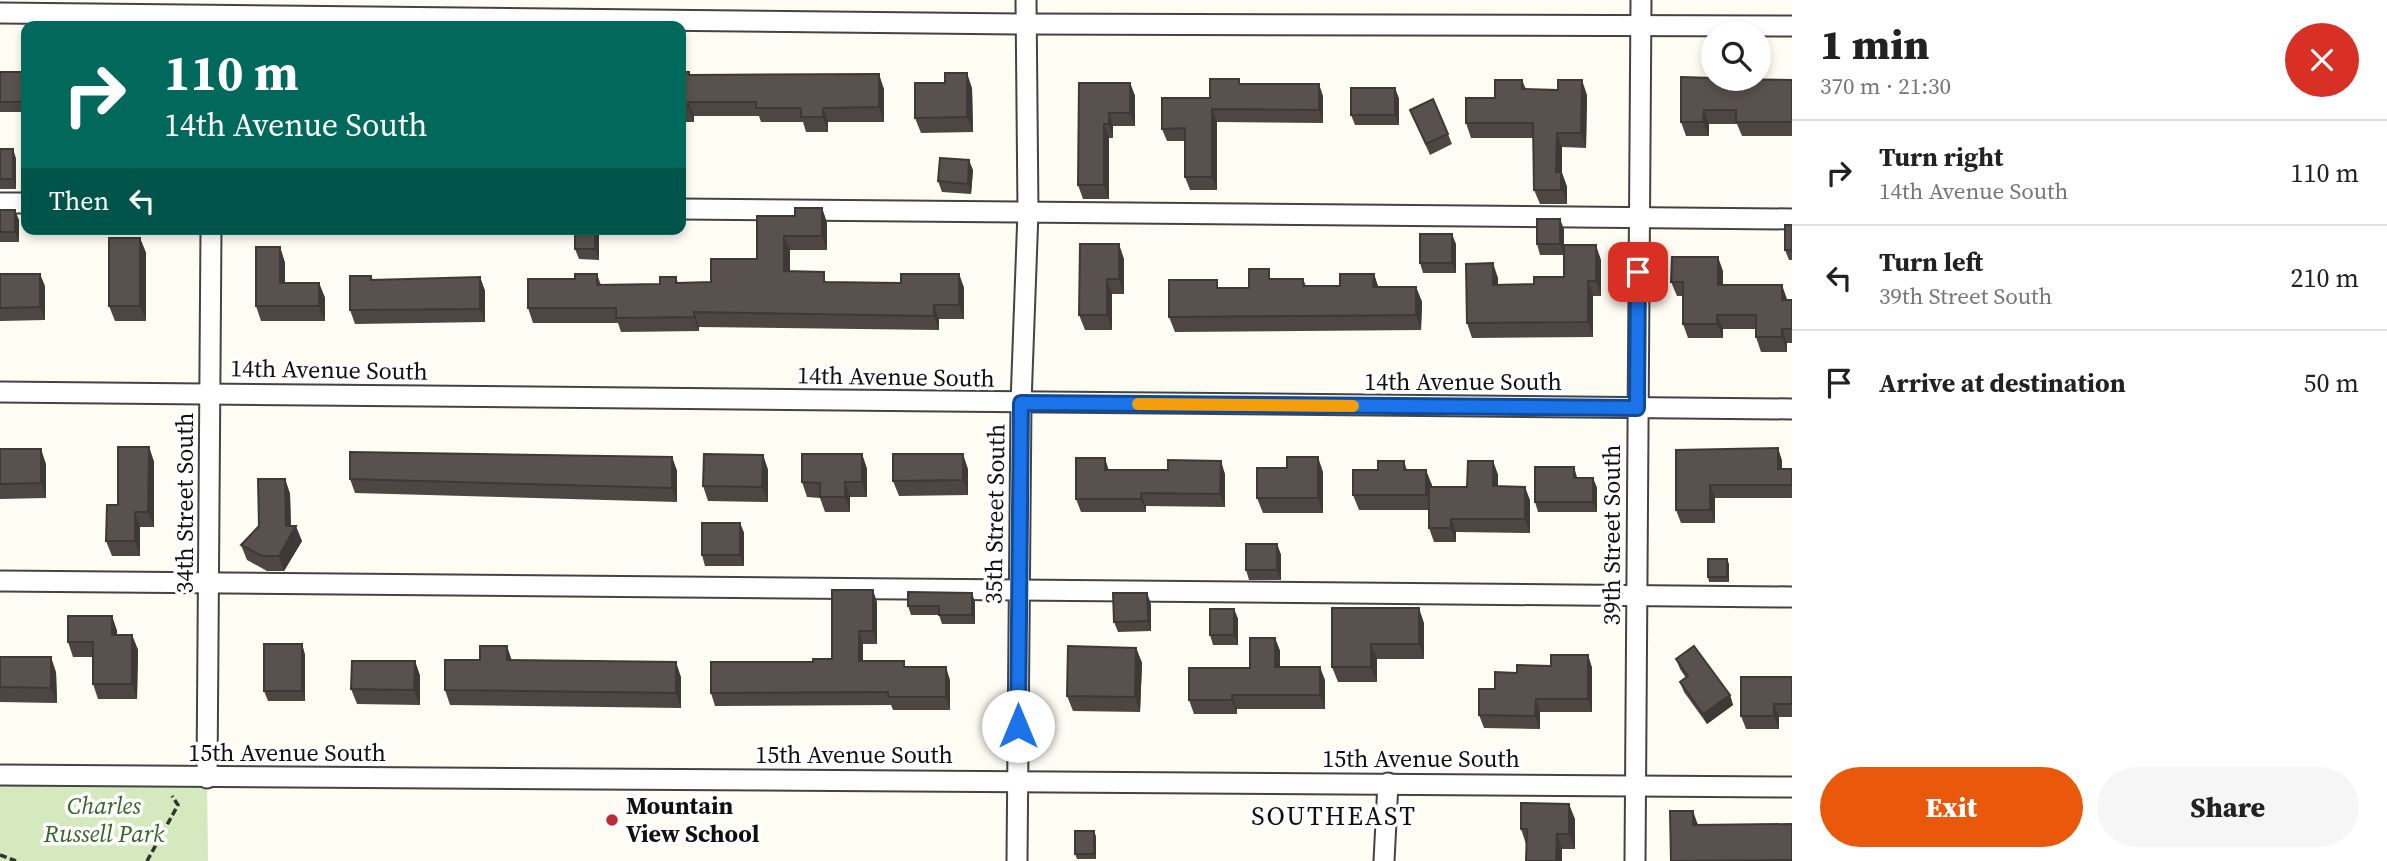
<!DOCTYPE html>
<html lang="en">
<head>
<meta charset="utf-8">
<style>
  body { margin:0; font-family:"Source Serif 4",serif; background:#f6f6f6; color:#222; height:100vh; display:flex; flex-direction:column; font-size:26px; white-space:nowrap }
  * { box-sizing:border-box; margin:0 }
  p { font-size:23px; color:#767676 }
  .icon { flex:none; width:38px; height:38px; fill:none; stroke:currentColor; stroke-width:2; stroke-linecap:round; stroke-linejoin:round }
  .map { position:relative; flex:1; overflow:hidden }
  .drawer { display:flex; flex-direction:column; background:#fff; width:595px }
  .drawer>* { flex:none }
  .guide { position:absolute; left:21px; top:21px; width:665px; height:214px; border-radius:14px; box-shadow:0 4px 10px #0003; background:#00695c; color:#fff; overflow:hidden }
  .fabs { position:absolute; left:1701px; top:21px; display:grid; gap:14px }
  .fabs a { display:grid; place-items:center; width:70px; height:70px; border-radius:50%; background:#fff; box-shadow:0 4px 10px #0003; font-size:35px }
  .pin { position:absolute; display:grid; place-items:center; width:60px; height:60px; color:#fff; margin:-30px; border-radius:14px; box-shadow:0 4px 10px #0006 }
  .me { position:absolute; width:77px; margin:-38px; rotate:0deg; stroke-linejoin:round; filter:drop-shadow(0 0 5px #0008) }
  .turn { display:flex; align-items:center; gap:24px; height:147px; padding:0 28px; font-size:32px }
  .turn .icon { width:91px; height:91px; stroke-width:2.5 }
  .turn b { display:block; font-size:49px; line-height:60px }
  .then { display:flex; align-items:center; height:66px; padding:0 28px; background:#0003; gap:14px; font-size:26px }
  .round { display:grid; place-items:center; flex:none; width:74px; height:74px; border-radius:37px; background:#f6f6f6 }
  .head { display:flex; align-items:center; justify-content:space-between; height:119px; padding:0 28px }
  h1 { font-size:42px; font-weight:800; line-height:52px }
  .action { display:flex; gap:14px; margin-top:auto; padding:14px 28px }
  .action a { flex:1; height:80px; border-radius:42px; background:#ea580c; color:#fff; font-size:28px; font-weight:800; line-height:80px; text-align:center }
  .action a+a { background:#f6f6f6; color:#222 }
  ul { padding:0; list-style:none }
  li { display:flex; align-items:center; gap:21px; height:105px; padding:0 28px; border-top:2px solid #e0e0e0 }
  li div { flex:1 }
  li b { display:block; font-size:26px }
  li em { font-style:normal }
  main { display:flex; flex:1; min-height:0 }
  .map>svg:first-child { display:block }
  .green { fill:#d5e9be }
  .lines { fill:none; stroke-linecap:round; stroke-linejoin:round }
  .minor-casing { stroke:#434343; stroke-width:23 }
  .path { stroke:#323232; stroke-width:3.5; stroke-dasharray:7 3.5; stroke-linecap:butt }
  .minor { stroke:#fff; stroke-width:19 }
  .wall { fill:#4d4642 }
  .shaded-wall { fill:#3e3936 }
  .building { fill:#59514d; stroke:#3e3936; stroke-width:2 }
  .route-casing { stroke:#114b97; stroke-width:18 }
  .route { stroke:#1a73e8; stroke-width:12 }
  .slow { stroke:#f59e0b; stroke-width:12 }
  .poi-dot { fill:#bc2c35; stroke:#fff; stroke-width:2.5 }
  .labels { text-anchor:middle; stroke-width:7; stroke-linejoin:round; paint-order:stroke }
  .street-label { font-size:24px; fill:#101010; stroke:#fff }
  .park-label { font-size:24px; font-style:italic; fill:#316722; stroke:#fff }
  .poi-label { font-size:24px; font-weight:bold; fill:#101010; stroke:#fff; text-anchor:start }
  .neighbourhood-label { font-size:26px; letter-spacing:2px; fill:#101010; stroke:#fff }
</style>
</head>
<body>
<main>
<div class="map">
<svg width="1792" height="861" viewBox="0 0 1792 861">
  <rect width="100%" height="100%" fill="#fffcf4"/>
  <!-- green -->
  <polygon class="green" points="0,776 207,778 208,861 0,861"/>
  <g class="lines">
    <!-- minor casing -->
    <g class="minor-casing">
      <g id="minor">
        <polyline points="0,13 1026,24 1792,26"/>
        <polyline points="0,203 26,203"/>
        <polyline points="681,209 1792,219"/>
        <polyline points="0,392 1792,409"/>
        <polyline points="0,581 1792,597"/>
        <polyline points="0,775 1792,787"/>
        <polyline points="207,778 211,229"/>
        <polyline points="1017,861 1021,403 1028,212 1026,0"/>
        <polyline points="1384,861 1388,783"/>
        <polyline points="1635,861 1641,0"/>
      </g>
    </g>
    <!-- path -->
    <g class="path">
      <polyline points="0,855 16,861"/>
      <polyline points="147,861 178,805 172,796"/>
    </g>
    <!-- minor -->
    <use href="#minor" class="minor"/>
  </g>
  <!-- wall -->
  <g class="wall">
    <rect x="0" y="72" width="26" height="40"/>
    <polygon points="681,72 689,72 690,75 884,89 884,122 828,122 828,132 806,132 803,122 761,122 759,116 694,116 694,122 681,122"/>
    <polygon points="1681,77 1792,80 1792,136 1742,136 1737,124 1709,124 1709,136 1686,136 1681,122"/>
    <polygon points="1522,80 1526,89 1587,95 1586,148 1562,147 1562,173 1567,187 1567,204 1540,204 1534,190 1534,138 1471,138 1466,123 1495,98"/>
    <polygon points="945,83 972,88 973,132 921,133 915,118"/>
    <polygon points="1079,83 1130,83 1135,96 1135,126 1113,126 1113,138 1109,138 1109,199 1083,199 1078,185"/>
    <polygon points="1241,84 1323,96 1323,123 1217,122 1217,190 1190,190 1185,177 1185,141 1167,141 1162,129 1210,98"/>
    <polygon points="1395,88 1399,99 1399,125 1355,125 1351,115"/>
    <polygon points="1410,110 1448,134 1452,144 1430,155"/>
    <polygon points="0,149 13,149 16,159 16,189 0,189"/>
    <polygon points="973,170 971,194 942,192 938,181"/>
    <polygon points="822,208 827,223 827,250 790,250 790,271 828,282 901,283 959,274 964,288 964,319 939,319 939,330 699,327 699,331 621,332 618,323 533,323 528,308 575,279 597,274 601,285 660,284 676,277 678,283 711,282 757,259 795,216"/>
    <polygon points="0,210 19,220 19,242 0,242"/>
    <polygon points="1792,225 1792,260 1789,260 1785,250"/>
    <polygon points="1564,229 1564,255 1540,255 1537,244"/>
    <polygon points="599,233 599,260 579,259 575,249"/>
    <polygon points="140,238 146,253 146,321 115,321 109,306"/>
    <polygon points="1456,244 1456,273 1423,273 1420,263"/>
    <polygon points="280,247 285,263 285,283 319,283 325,298 325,321 261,321 256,306"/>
    <polygon points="1124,259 1124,294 1112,294 1112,330 1085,330 1079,315"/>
    <polygon points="1601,260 1601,296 1593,296 1593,337 1472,338 1467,323 1498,278 1498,285 1534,284 1564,277"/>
    <polygon points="1723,271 1723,285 1787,300 1792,300 1792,343 1787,343 1787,352 1761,352 1756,337 1756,329 1723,329 1723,338 1688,338 1683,324 1683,296 1677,296 1671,282"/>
    <polygon points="0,274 45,286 45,320 0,321"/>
    <polygon points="1374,274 1378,287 1416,287 1422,302 1421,330 1175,332 1169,317 1220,288 1249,288 1273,279 1303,279 1306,286 1340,286"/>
    <polygon points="371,276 373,280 480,277 485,291 485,322 355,324 350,310"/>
    <polygon points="149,447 154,462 154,527 140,527 140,556 112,556 106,541 118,505"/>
    <polygon points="1778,448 1782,461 1782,469 1792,469 1792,498 1715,498 1715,523 1681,523 1676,510 1676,450"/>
    <polygon points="0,449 46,464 46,498 0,499"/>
    <polygon points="862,454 867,469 867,497 850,497 850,512 825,512 820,498 807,497 802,482"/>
    <polygon points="763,455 768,470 768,502 708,501 703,486"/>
    <polygon points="672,457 677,471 677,502 355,493 350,479"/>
    <polygon points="1404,461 1407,470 1432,485 1432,487 1467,487 1493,461 1498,475 1498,486 1530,500 1530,533 1456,532 1456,542 1434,542 1429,528 1429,510 1359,510 1353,495 1378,470"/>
    <polygon points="1287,468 1323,472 1323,513 1263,513 1257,498"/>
    <polygon points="968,469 968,495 899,496 893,481"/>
    <polygon points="1109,470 1225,474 1225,507 1146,506 1146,512 1081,512 1076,499"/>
    <polygon points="1577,477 1577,478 1593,478 1597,488 1597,512 1538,512 1535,502"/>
    <polygon points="285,479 290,494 291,526 302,541 284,571 267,571 247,560 241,545 259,526"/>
    <polygon points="740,523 744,533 744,566 705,566 702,555"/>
    <polygon points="1277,544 1281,555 1281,580 1249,580 1246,570"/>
    <polygon points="1729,564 1729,582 1709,582 1708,577"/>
    <polygon points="877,602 877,644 863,644 863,661 906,667 950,680 950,710 893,710 891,705 715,706 711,693 832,659"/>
    <polygon points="975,602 975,624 942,624 939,615 911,615 908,606"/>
    <polygon points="1151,604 1151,631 1118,632 1114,622"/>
    <polygon points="1332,608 1424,623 1424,659 1377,659 1377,682 1338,682 1332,667"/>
    <polygon points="1234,609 1238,619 1238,645 1213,645 1210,635"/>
    <polygon points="112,616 117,631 117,635 132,635 138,650 137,699 98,699 93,684 93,657 73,657 68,642"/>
    <polygon points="1275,638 1280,651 1280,667 1325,680 1325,709 1237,709 1237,714 1194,714 1189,700 1250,668"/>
    <polygon points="302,644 305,655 305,701 268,701 264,691"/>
    <polygon points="1136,648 1142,663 1140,712 1073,711 1067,696"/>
    <polygon points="1588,655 1592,668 1592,712 1540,712 1540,729 1484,728 1479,715 1495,689 1517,673 1551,666"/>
    <polygon points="0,657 56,672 57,703 0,702"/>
    <polygon points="1676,659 1730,695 1733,705 1707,724 1684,692 1680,682 1686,678 1680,669"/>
    <polygon points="480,660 512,660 681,677 681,708 450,705 445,690"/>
    <polygon points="415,661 420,676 420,705 357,704 351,689"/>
    <polygon points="1792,677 1792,717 1779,717 1779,729 1746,729 1741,716"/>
    <polygon points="1575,819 1575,849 1562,849 1526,844 1521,829"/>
    <polygon points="1094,831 1096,837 1096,859 1077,859 1075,854"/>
  </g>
  <!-- shaded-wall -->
  <g class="shaded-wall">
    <polygon points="967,73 972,88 973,132 967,117"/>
    <polygon points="879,74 884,89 884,122 879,107"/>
    <polygon points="1582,80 1587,95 1586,148 1581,133"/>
    <polygon points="1130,83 1135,96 1135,126 1130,113"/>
    <polygon points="1319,84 1323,96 1323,123 1319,110"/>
    <polygon points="1395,88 1399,99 1399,125 1395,115"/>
    <polygon points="688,102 694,116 694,122 688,107"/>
    <polygon points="823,108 828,122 828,132 823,117"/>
    <polygon points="1212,109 1217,122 1217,190 1212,177"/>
    <polygon points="1704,110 1709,124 1709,136 1703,122"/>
    <polygon points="1109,113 1113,126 1113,138 1109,124"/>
    <polygon points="1104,124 1109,138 1109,199 1104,185"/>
    <polygon points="1557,133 1562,147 1562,173 1567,187 1567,204 1556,172"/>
    <polygon points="13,149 16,159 16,189 13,179"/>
    <polygon points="969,160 973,170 971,194 968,184"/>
    <polygon points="822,208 827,223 827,250 822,236"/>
    <polygon points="15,210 19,220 19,242 15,232"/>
    <polygon points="1560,219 1564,229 1564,255 1560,244"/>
    <polygon points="595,229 598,229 599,233 599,260 595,249"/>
    <polygon points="1452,234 1456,244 1456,273 1452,263"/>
    <polygon points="784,236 790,250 790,286 784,271"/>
    <polygon points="140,238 146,253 146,321 140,306"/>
    <polygon points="1119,244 1124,259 1124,294 1119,279"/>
    <polygon points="1596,245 1601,260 1601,296 1596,281"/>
    <polygon points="280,247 285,263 285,298 280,283"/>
    <polygon points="1718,257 1723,271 1723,299 1718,285"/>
    <polygon points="1493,263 1498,278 1498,300 1493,285"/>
    <polygon points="40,274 45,286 45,320 40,307"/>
    <polygon points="959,274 964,288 964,319 959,305"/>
    <polygon points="1374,274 1379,289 1373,287"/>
    <polygon points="480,277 485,291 485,322 480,309"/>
    <polygon points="1107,279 1112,294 1112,330 1107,315"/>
    <polygon points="1588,281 1593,296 1593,337 1588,322"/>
    <polygon points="319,283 325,298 325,321 319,306"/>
    <polygon points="1782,285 1787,299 1782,300"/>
    <polygon points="1416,287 1422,302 1421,330 1416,315"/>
    <polygon points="934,305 939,319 939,330 934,316"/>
    <polygon points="694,312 699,327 699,331 694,317"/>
    <polygon points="1717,315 1723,329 1723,338 1717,324"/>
    <polygon points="1782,329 1787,343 1787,352 1782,337"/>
    <polygon points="149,447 154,462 154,527 148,512"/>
    <polygon points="1778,448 1782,461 1782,482 1778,469"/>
    <polygon points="41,449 46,464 46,498 41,483"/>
    <polygon points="862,454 867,469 867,497 862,482"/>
    <polygon points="963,454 968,469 968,495 963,480"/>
    <polygon points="763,455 768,470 768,502 762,487"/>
    <polygon points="672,457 677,471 677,502 672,488"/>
    <polygon points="1318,457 1323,472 1323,513 1318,498"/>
    <polygon points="1105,458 1109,471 1105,470"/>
    <polygon points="1221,461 1225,474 1225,507 1220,494"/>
    <polygon points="1493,461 1498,475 1498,500 1493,486"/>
    <polygon points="1574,467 1577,477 1577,488 1574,478"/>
    <polygon points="1426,470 1432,485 1432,510 1426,495"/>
    <polygon points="1593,478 1597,488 1597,512 1593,502"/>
    <polygon points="285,479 290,494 291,534 296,526 302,541 284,571 279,556 286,526"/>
    <polygon points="845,482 850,497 850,512 845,497"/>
    <polygon points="1710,485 1715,498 1715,523 1710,510"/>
    <polygon points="1525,487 1530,500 1530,533 1525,519"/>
    <polygon points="1141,493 1146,506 1146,512 1141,499"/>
    <polygon points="135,512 140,527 140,556 135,541"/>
    <polygon points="1451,519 1456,532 1456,542 1451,528"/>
    <polygon points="740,523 744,533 744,566 740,555"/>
    <polygon points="1277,544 1281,555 1281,580 1277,570"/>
    <polygon points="1727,559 1729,564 1729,582 1727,577"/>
    <polygon points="873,590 877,602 877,644 873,631"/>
    <polygon points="972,593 975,602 975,624 972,615"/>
    <polygon points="1147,593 1151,604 1151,631 1148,621"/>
    <polygon points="1419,608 1424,623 1424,659 1419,644"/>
    <polygon points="1234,609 1238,619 1238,645 1234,635"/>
    <polygon points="112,616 117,631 117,650 112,635"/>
    <polygon points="859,631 863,644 863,674 859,661"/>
    <polygon points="132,635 138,650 137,699 132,684"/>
    <polygon points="1275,638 1280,651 1280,680 1275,667"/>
    <polygon points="302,644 305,655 305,701 302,691"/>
    <polygon points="1371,644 1377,659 1377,682 1371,667"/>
    <polygon points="507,646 512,661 507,660"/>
    <polygon points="1136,648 1142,663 1140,712 1135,697"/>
    <polygon points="1588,655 1592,668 1592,712 1588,699"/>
    <polygon points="51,657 56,672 57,703 51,688"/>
    <polygon points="415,661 420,676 420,705 414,690"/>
    <polygon points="676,662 681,677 681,708 676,693"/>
    <polygon points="946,667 950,680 950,710 946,697"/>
    <polygon points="1320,667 1325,680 1325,709 1320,695"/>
    <polygon points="1232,695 1237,709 1237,714 1232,700"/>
    <polygon points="1730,695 1733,705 1707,724 1703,714"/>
    <polygon points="1536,699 1540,712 1540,729 1535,716"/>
    <polygon points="1774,704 1779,717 1779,729 1774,716"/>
    <polygon points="1569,804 1575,819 1575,849 1569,834"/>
    <polygon points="1693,811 1698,825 1693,825"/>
    <polygon points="1094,831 1096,837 1096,859 1094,854"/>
    <polygon points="1557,834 1562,849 1562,861 1556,861"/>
  </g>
  <!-- building -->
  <g class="building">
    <rect x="0" y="72" width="26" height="30"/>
    <polygon points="681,72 689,72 689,75 879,74 879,107 823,108 823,117 801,117 801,108 756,108 756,102 688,102 688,107 681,107"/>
    <polygon points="945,73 967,73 967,117 915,118 915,83 945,83"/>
    <polygon points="1681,77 1713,78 1713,79 1792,80 1792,122 1736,122 1736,110 1704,110 1703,122 1681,122"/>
    <polygon points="1210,79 1239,79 1239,84 1319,84 1319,110 1212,109 1212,177 1185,177 1185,128 1162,129 1162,98 1210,98"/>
    <polygon points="1495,80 1522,80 1522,89 1558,90 1558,80 1582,80 1581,133 1557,133 1556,172 1561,172 1561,190 1534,190 1533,123 1466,123 1466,98 1495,98"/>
    <polygon points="1079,83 1130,83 1130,113 1109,113 1109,124 1104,124 1104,185 1078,185"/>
    <rect x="1351" y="88" width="44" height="27"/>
    <polygon points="1433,99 1448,134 1426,144 1410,110"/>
    <rect x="0" y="149" width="13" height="30"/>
    <polygon points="940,158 969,160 968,184 938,181"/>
    <polygon points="795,208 822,208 822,236 784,236 784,271 824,272 824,282 901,283 901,274 959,274 959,305 934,305 934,316 694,312 694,317 616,318 616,308 528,308 528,279 575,279 575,274 597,274 597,285 660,284 660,277 676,277 676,283 711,282 711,259 757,259 757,216 795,216"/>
    <rect x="0" y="210" width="15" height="22"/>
    <rect x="1537" y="219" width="23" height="25"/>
    <rect x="1785" y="225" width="7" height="25"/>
    <rect x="575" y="229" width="20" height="20"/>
    <rect x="1420" y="234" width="32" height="29"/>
    <rect x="109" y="238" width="31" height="68"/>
    <polygon points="1080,244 1119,244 1119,279 1107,279 1107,315 1079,315"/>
    <polygon points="1564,245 1596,245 1596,281 1588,281 1588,322 1467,323 1466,264 1493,263 1493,285 1534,284 1534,277 1564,277"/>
    <polygon points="256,247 280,247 280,283 319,283 319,306 256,306"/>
    <polygon points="1672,257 1718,257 1718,285 1782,285 1782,300 1792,300 1792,329 1782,329 1782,337 1756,337 1756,315 1717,315 1717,324 1683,324 1683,282 1671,282"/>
    <polygon points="1249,269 1269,269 1269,279 1303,279 1303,286 1340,286 1340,274 1374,274 1373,287 1416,287 1416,315 1169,317 1169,280 1217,280 1217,288 1249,288"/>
    <polygon points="0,274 40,274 40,307 0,308"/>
    <polygon points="350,276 371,276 371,280 480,277 480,309 350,310"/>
    <polygon points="118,447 149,447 148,512 135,512 135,541 106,541 107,505 118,505"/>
    <polygon points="1778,448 1778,469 1792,469 1792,485 1710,485 1710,510 1676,510 1676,450"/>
    <polygon points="0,449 41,449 41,483 0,484"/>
    <polygon points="350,452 672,457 672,488 350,479"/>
    <polygon points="704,454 763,455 762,487 703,486"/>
    <polygon points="802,454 862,454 862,482 845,482 845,497 820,497 820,483 802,482"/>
    <polygon points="893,454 963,454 963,480 893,481"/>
    <polygon points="1287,457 1318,457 1318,498 1257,498 1257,468 1287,468"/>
    <polygon points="1076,458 1105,458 1105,470 1168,470 1168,460 1221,461 1220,494 1141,493 1141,499 1076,499"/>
    <polygon points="1378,461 1404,461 1404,470 1426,470 1426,495 1353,495 1353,470 1378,470"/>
    <polygon points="1468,461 1493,461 1493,486 1525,487 1525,519 1451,519 1451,528 1429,528 1429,487 1467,487"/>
    <polygon points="1535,467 1574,467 1574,478 1593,478 1593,502 1535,502"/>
    <polygon points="258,479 285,479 286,526 296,526 279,556 262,556 241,545 259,526"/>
    <rect x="702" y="523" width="38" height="32"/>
    <rect x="1246" y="544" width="31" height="26"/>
    <rect x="1708" y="559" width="19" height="18"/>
    <polygon points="832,590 873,590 873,631 859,631 859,661 904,661 904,667 946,667 946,697 888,697 888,692 711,693 711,662 813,662 813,659 832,659"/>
    <polygon points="908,592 972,593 972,615 939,615 939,606 908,606"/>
    <polygon points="1113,593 1147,593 1148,621 1114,622"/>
    <polygon points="1332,608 1419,608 1419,644 1371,644 1371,667 1332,667"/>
    <rect x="1210" y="609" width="24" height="26"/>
    <polygon points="68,616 112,616 112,635 132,635 132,684 93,684 93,642 68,642"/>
    <polygon points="1250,638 1275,638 1275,667 1320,667 1320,695 1232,695 1232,700 1189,700 1189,668 1250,668"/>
    <rect x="264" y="644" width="38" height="47"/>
    <polygon points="480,646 507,646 507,660 676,662 676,693 445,690 445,660 480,660"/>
    <polygon points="1068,646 1136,648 1135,697 1067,696"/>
    <polygon points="1694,646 1730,695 1703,714 1680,682 1688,676 1676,659"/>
    <polygon points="1551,655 1588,655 1588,699 1536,699 1535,716 1479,715 1479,689 1495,689 1495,672 1517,673 1517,665 1551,666"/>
    <polygon points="0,657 51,657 51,688 0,687"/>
    <polygon points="352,661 415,661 414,690 351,689"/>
    <polygon points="1741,677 1792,677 1792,704 1774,704 1774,716 1741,716"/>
    <polygon points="1521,803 1569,804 1569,834 1557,834 1556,861 1526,861 1527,829 1521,829"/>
    <polygon points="1670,811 1693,811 1693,825 1792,824 1792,860 1671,861"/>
    <rect x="1075" y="831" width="19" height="23"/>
  </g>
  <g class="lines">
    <!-- route casing -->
    <g class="route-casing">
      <polyline id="route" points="1018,726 1021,403 1637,408 1638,272"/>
    </g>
    <!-- route -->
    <use href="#route" class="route"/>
    <!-- slow -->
    <polyline class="slow" points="1138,404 1353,406"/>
  </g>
  <!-- markers -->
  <circle class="poi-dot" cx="612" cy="820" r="7"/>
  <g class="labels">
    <!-- street labels -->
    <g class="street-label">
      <text transform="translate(329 370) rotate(1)" y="8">14th Avenue South</text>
      <text transform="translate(896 377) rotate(1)" y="8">14th Avenue South</text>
      <text x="1463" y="390">14th Avenue South</text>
      <text transform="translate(185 503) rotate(-90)" y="8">34th Street South</text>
      <text transform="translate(995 514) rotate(-89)" y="8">35th Street South</text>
      <text transform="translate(1612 535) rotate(-90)" y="8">39th Street South</text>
      <text x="287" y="761">15th Avenue South</text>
      <text x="854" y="763">15th Avenue South</text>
      <text x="1421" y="767">15th Avenue South</text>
    </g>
    <!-- park labels -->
    <g class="park-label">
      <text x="104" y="814">Charles<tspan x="104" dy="28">Russell Park</tspan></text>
    </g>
    <!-- poi labels -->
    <g class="poi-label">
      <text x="626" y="814">Mountain<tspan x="626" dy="28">View School</tspan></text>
    </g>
    <!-- neighbourhood labels -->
    <g class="neighbourhood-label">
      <text x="1334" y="825">SOUTHEAST</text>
    </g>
  </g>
</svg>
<div class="fabs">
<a><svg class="icon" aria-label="search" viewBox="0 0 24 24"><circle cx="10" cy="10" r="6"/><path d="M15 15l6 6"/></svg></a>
</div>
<div class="pin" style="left:1638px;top:272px;background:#d93025"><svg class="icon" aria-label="arrive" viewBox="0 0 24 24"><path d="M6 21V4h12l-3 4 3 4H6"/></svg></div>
<svg class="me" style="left:1018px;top:726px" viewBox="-20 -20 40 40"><circle r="19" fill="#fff"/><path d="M0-13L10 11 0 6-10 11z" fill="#1a73e8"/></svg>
<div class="guide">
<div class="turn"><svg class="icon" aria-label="right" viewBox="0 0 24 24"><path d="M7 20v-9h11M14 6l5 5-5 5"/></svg><div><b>110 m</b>14th Avenue South</div></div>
<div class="then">Then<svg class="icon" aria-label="left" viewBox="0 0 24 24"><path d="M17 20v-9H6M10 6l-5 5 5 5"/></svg></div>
</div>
</div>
<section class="drawer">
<div class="head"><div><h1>1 min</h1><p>370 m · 21:30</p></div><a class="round" style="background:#d93025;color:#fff"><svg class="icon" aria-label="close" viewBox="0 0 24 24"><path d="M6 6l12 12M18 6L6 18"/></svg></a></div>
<ul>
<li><svg class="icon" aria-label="right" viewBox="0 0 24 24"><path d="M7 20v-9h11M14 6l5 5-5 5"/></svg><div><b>Turn right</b><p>14th Avenue South</p></div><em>110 m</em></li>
<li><svg class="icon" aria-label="left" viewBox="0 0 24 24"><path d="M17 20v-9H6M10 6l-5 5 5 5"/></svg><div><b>Turn left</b><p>39th Street South</p></div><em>210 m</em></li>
<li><svg class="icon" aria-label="arrive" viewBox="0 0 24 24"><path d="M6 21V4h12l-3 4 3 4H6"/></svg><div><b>Arrive at destination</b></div><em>50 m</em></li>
</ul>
<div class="action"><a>Exit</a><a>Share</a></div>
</section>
</main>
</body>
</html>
